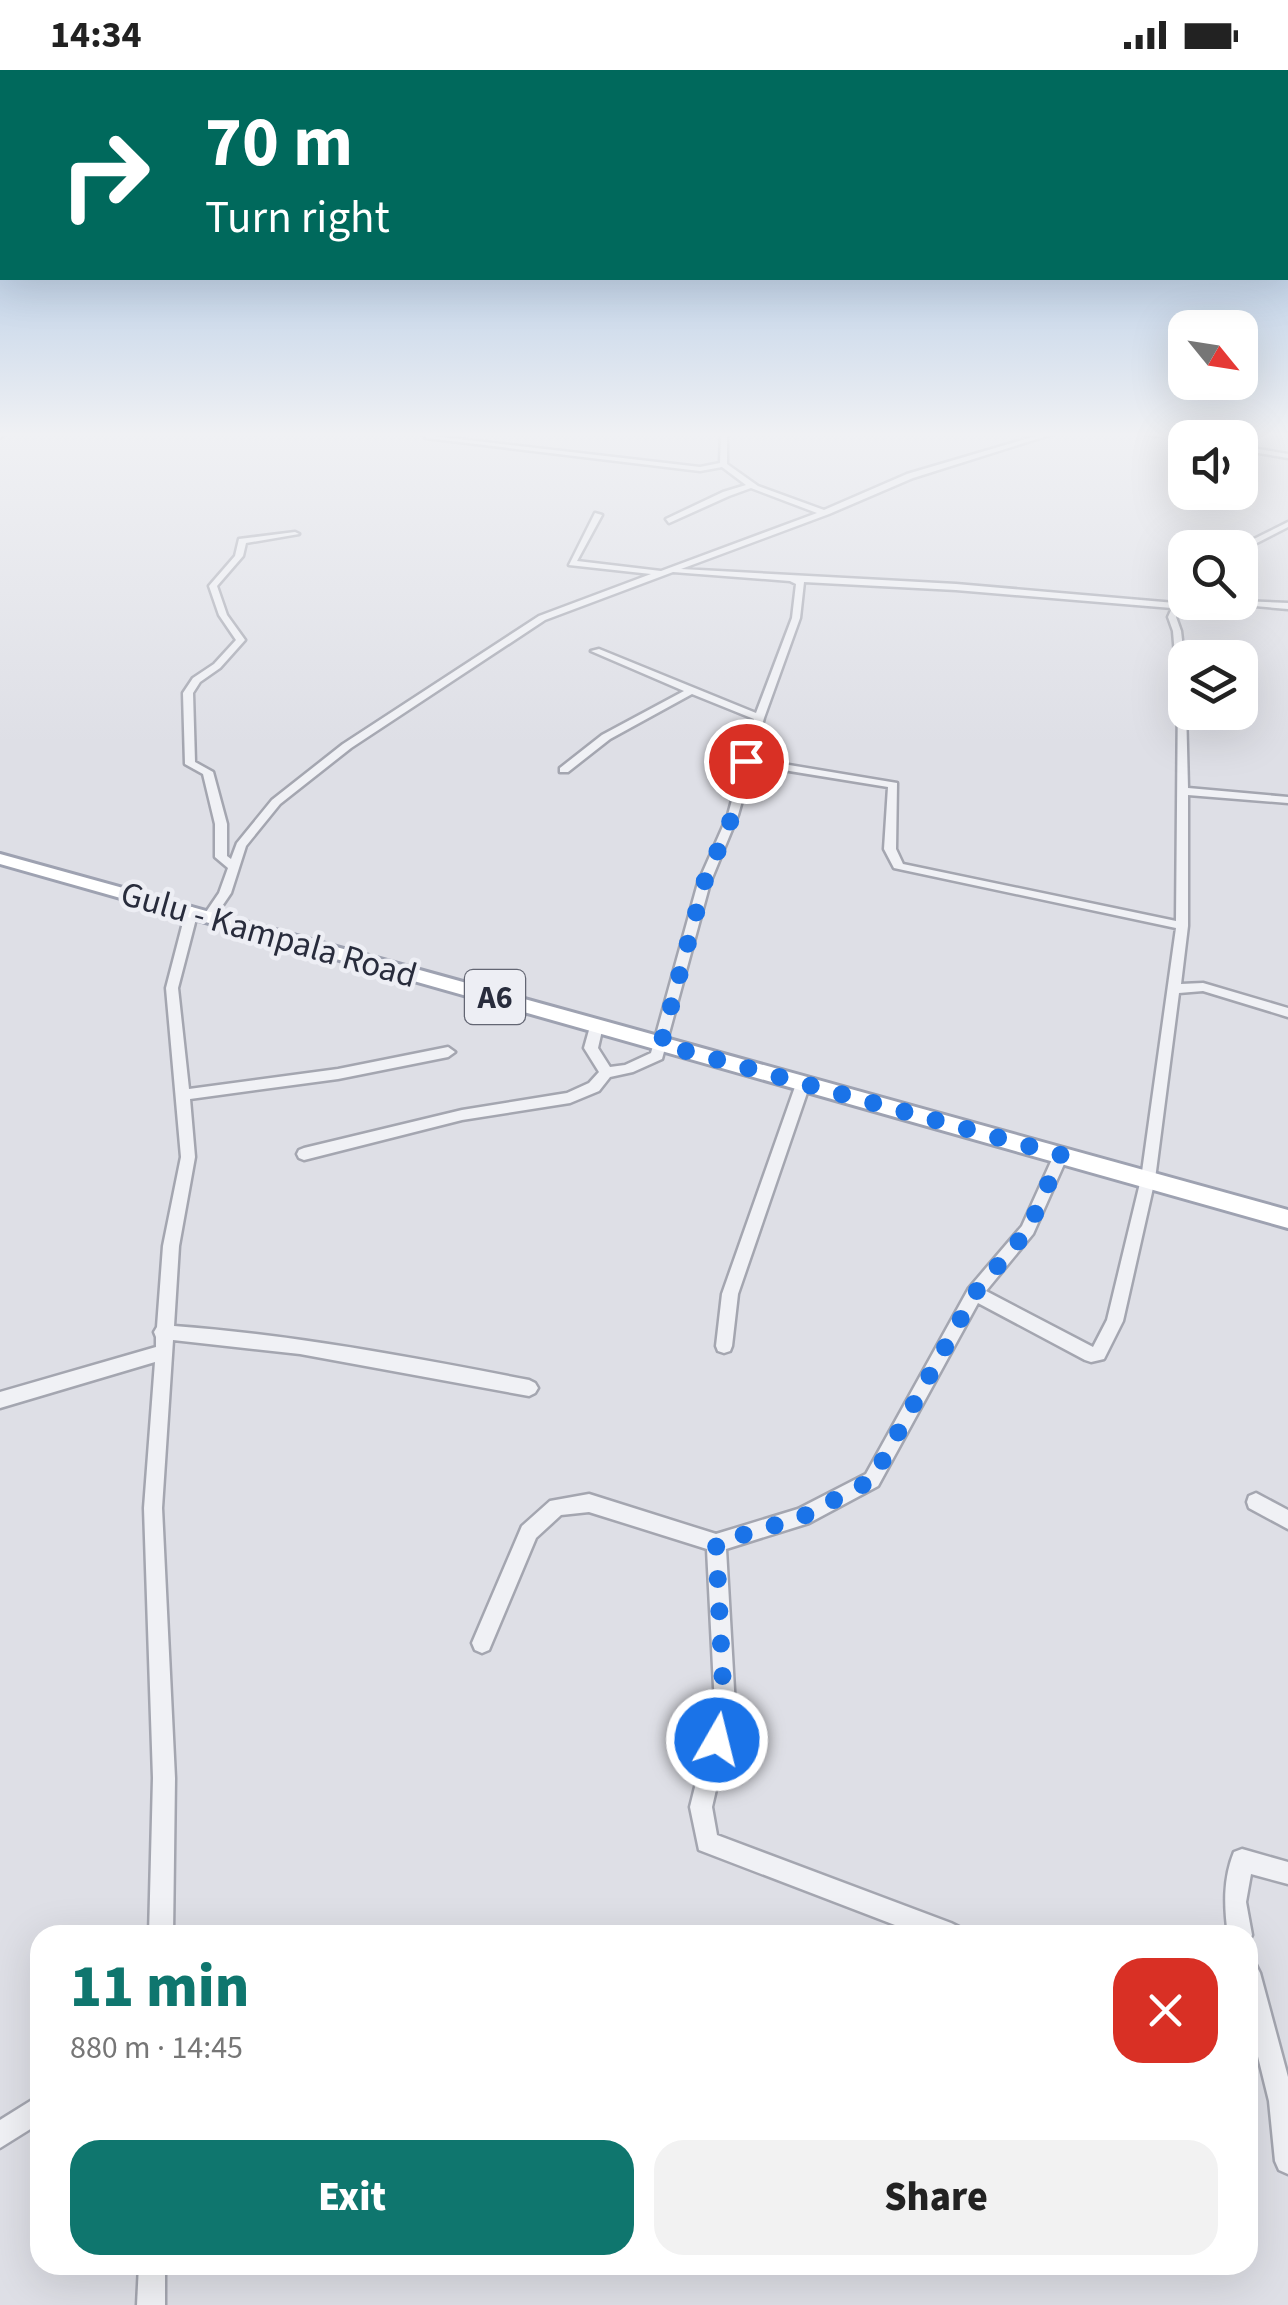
<!DOCTYPE html>
<html lang="en">
<head>
<meta charset="utf-8">
<style>
  body { margin:0; font-family:"Source Sans 3",sans-serif; background:#f2f2f2; color:#222; height:100vh; display:flex; flex-direction:column; font-size:38px; white-space:nowrap }
  * { box-sizing:border-box; margin:0 }
  p { font-size:32px; color:#767676 }
  .icon { flex:none; width:55px; height:55px; fill:none; stroke:currentColor; stroke-width:2; stroke-linecap:round; stroke-linejoin:round }
  .map { position:relative; flex:1; overflow:hidden }
  .panel { position:absolute; left:30px; top:1855px; width:1228px; height:350px; display:flex; flex-direction:column; background:#fff; border-radius:30px; box-shadow:0 10px 40px #0002 }
  .panel>* { flex:none }
  .guide { position:absolute; left:0px; top:0px; width:1290px; height:210px; box-shadow:0 10px 40px #0002; background:#00695c; color:#fff; overflow:hidden }
  .needle { width:65px; rotate:120deg }
  .tools { position:absolute; left:1168px; top:240px; display:grid; gap:20px }
  .tools a { display:grid; place-items:center; width:90px; height:90px; border-radius:20px; background:#fff; box-shadow:0 10px 40px #0002; font-size:50px }
  .pin { position:absolute; display:grid; place-items:center; width:85px; height:85px; color:#fff; margin:-42px; border:5px solid #fff; border-radius:50%; box-shadow:0 2px 10px #0007 }
  .me { position:absolute; width:110px; margin:-55px; rotate:8deg; stroke-linejoin:round; filter:drop-shadow(0 0 8px #0008) }
  .turn { display:flex; align-items:center; gap:35px; height:210px; padding:0 40px; font-size:45px }
  .turn .icon { width:130px; height:130px; stroke-width:2.5 }
  .turn b { display:block; font-size:70px; line-height:85px }
  .round { display:grid; place-items:center; flex:none; width:105px; height:105px; border-radius:30px; background:#f2f2f2 }
  .summary { display:flex; align-items:center; justify-content:space-between; height:170px; padding:0 40px }
  h1 { font-size:60px; font-weight:800; line-height:75px; color:#0f766e }
  .cta { display:flex; gap:20px; margin-top:auto; padding:20px 40px }
  .cta a { flex:1; height:115px; border-radius:30px; background:#0f766e; color:#fff; font-size:40px; font-weight:800; line-height:115px; text-align:center }
  .cta a+a { background:#f2f2f2; color:#222 }
  .status { display:flex; justify-content:space-between; align-items:center; height:70px; padding:0 50px; background:#fff; direction:ltr }
  .status svg { height:28px; fill:currentColor }
  .map>svg:first-child { display:block }
  .lines { fill:none; stroke-linecap:round; stroke-linejoin:round }
  .minor-casing { stroke:#a4a6b0; stroke-width:5 }
  .tertiary-casing { stroke:#a4a6b0; stroke-width:4 }
  .primary-casing { stroke:#9ea2b1; stroke-width:6 }
  .minor { fill:#f0f1f5; fill-rule:evenodd }
  .tertiary { fill:#f0f1f5; fill-rule:evenodd }
  .primary { fill:#fff; fill-rule:evenodd }
  .route { stroke:#1a73e8; stroke-width:18; stroke-dasharray:0 32.4 }
  .labels { text-anchor:middle; stroke-width:9; stroke-linejoin:round; paint-order:stroke }
  .shield { fill:#edeef4; stroke:#636673; stroke-width:2.5 }
  .shield-label { font-size:32px; font-weight:bold; fill:#282c3c }
  .street-label { font-size:35px; fill:#282c3c; stroke:#edeef4 }
</style>
</head>
<body>
<div class="status"><b>14:34</b><svg viewBox="0 0 49 12"><path d="M0 12V9h3v3zM5 12V6h3v6zM10 12V3h3v9zM15 12V0h3v12zM26 1h20v11H26zM47 4h2v5h-2z"/></svg></div>
<div class="map">
<svg width="1288" height="2235" viewBox="0 0 1288 2235">
  <rect width="100%" height="100%" fill="#dedfe6"/>
  <g class="lines">
    <!-- minor casing -->
    <g class="minor-casing">
      <g id="minor">
        <path d="M721,362H727V394L758,416L824,440L907,404L1049,362H1059L913,408L829,444L681,499L956,514L1175,533L1182,519L1185,518V530L1176,547L1181,561L1185,596L1188,718L1288,727V733L1188,725V856L1181,914L1203,913L1288,938V947L1203,921L1179,923L1155,1109L1123,1251L1104,1289L1091,1292L1085,1290L978,1233L878,1416L809,1453L726,1479L735,1637L712,1737L717,1765L951,1853L959,1857L963,1865H921L699,1780L690,1737L715,1637L707,1479L589,1442L561,1445L536,1468L489,1580L482,1583L475,1580L472,1573L522,1456L550,1431L589,1424L716,1464L798,1439L866,1404L969,1218L1022,1156L1054,1085L1061,1079L1068,1085L1033,1164L986,1221L1093,1277L1107,1250L1141,1109L1176,858L894,798L884,779L888,717L752,695L738,745L710,813L662,989L633,1002L610,1007L599,1021L570,1033L462,1050L304,1090L299,1088L297,1084L299,1080L304,1078L462,1040L567,1023L589,1013L599,1002L584,978L591,953L596,951L603,956L598,978L610,997L625,995L651,983L698,813L728,745L754,649L692,624L610,669L568,702H560V698L602,665L684,621L591,581L599,579L756,643L792,548L796,514L790,511L673,502L545,550L351,678L280,734L246,776L231,823L214,848H206L204,845L219,823L228,798L215,787V754L203,704L185,694L183,623L193,608L214,594L236,570L219,545L209,516L235,486L239,469L295,462L299,464L246,473L243,486L217,516L227,545L245,570L220,598L200,612L193,623L195,692L213,702L227,754V786L231,789L237,773L272,730L343,674L539,546L651,504L569,495L595,443L602,445L577,491L661,501L817,443L751,418L729,426L669,453L666,449L723,422L746,415L722,397L700,401L426,368L424,365L700,397L720,393ZM804,512L956,520L1172,538L1168,547L1173,561L1178,623L1176,851L903,794L896,779L897,713L753,689L764,648L800,548Z"/>
        <polygon points="1135,362 1187,368 1185,371"/>
        <polygon points="1240,376 1288,384 1288,388 1240,380"/>
        <polygon points="1288,452 1288,457 1243,480 1236,478"/>
        <polygon points="1240,531 1288,533 1288,539 1209,532"/>
        <path d="M192,837L198,841L178,918L189,1019L338,999L448,977L455,982L448,987L338,1009L190,1029L195,1087L179,1176L174,1256C294,1265 411,1287 529,1310L535,1313L538,1318L535,1323L529,1326L300,1284L173,1270L162,1438L175,1708L173,1865H149L153,1708L144,1438L155,1292L0,1338V1322L156,1277V1267L154,1262L157,1257L163,1176L181,1087L166,918L186,841Z"/>
        <polygon points="803,1009 810,1014 738,1224 732,1276 730,1281 724,1283 718,1281 716,1276 722,1224 796,1014"/>
        <polygon points="1256,1423 1288,1440 1288,1459 1249,1438 1247,1432 1249,1426"/>
        <path d="M1242,1779L1288,1792V1814L1251,1804L1246,1832L1252,1865L1248,1873V1865H1228C1224,1837 1223,1809 1234,1782Z"/>
        <polygon points="1248,1891 1256,1895 1260,1903 1288,2007 1288,2104 1279,2100 1275,2091 1269,2031 1248,1946"/>
        <polygon points="40,2025 40,2053 0,2078 0,2050"/>
        <polygon points="139,2195 165,2195 165,2235 137,2235"/>
      </g>
    </g>
    <!-- tertiary casing -->
    <g class="tertiary-casing">
      <polygon id="tertiary" points="1,362 11,362 0,368"/>
    </g>
    <!-- primary casing -->
    <g class="primary-casing">
      <polygon id="primary" points="0,784 1288,1140 1288,1158 0,794"/>
    </g>
    <!-- minor -->
    <use href="#minor" class="minor"/>
    <!-- tertiary -->
    <use href="#tertiary" class="tertiary"/>
    <!-- primary -->
    <use href="#primary" class="primary"/>
  </g>
  <!-- sky -->
  <linearGradient id="sky" x2="0" y2="1"><stop stop-color="#89afda"/><stop offset="0.54" stop-color="#f0f1f4"/><stop offset="1" stop-color="#f0f1f4" stop-opacity="0"/></linearGradient>
  <rect width="1288" height="675" fill="url(#sky)"/>
  <g class="lines">
    <!-- route -->
    <polyline class="route" points="717,1670 724,1637 716,1473 802,1447 872,1410 975,1223 1028,1160 1061,1085 661,974 704,813 733,745 746,691"/>
  </g>
  <g class="labels">
    <!-- shield labels -->
    <rect class="shield" x="465" y="900" width="60" height="54" rx="8"/>
    <g class="shield-label">
      <text x="495" y="938">A6</text>
    </g>
    <!-- street labels -->
    <g class="street-label">
      <text transform="translate(269 864) rotate(16)" y="12">Gulu - Kampala Road</text>
    </g>
  </g>
</svg>
<div class="tools">
<a><svg class="needle" viewBox="-14 -14 28 28"><path d="M0-13l5 13h-10z" fill="#e53935"/><path d="M0 13l5-13h-10z" fill="#767676"/></svg></a>
<a><svg class="icon" aria-label="sound" viewBox="0 0 24 24"><path d="M4 9h4l5-4v14l-5-4H4zM17 9q2 3 0 6"/></svg></a>
<a><svg class="icon" aria-label="search" viewBox="0 0 24 24"><circle cx="10" cy="10" r="6"/><path d="M15 15l6 6"/></svg></a>
<a><svg class="icon" aria-label="layers" viewBox="0 0 24 24"><path d="M12 4l9 5-9 5-9-5zM3 14l9 5 9-5"/></svg></a>
</div>
<div class="pin" style="left:746px;top:691px;background:#d93025"><svg class="icon" aria-label="arrive" viewBox="0 0 24 24"><path d="M6 21V4h12l-3 4 3 4H6"/></svg></div>
<svg class="me" style="left:717px;top:1670px" viewBox="-20 -20 40 40"><circle r="17" fill="#1a73e8" stroke="#fff" stroke-width="3"/><path d="M0-11L8 9 0 5-8 9z" fill="#fff"/></svg>
<div class="guide">
<div class="turn"><svg class="icon" aria-label="right" viewBox="0 0 24 24"><path d="M7 20v-9h11M14 6l5 5-5 5"/></svg><div><b>70 m</b>Turn right</div></div>
</div>
<section class="panel">
<div class="summary"><div><h1>11 min</h1><p>880 m · 14:45</p></div><a class="round" style="background:#d93025;color:#fff"><svg class="icon" aria-label="close" viewBox="0 0 24 24"><path d="M6 6l12 12M18 6L6 18"/></svg></a></div>
<div class="cta"><a>Exit</a><a>Share</a></div>
</section>
</div>
</body>
</html>
